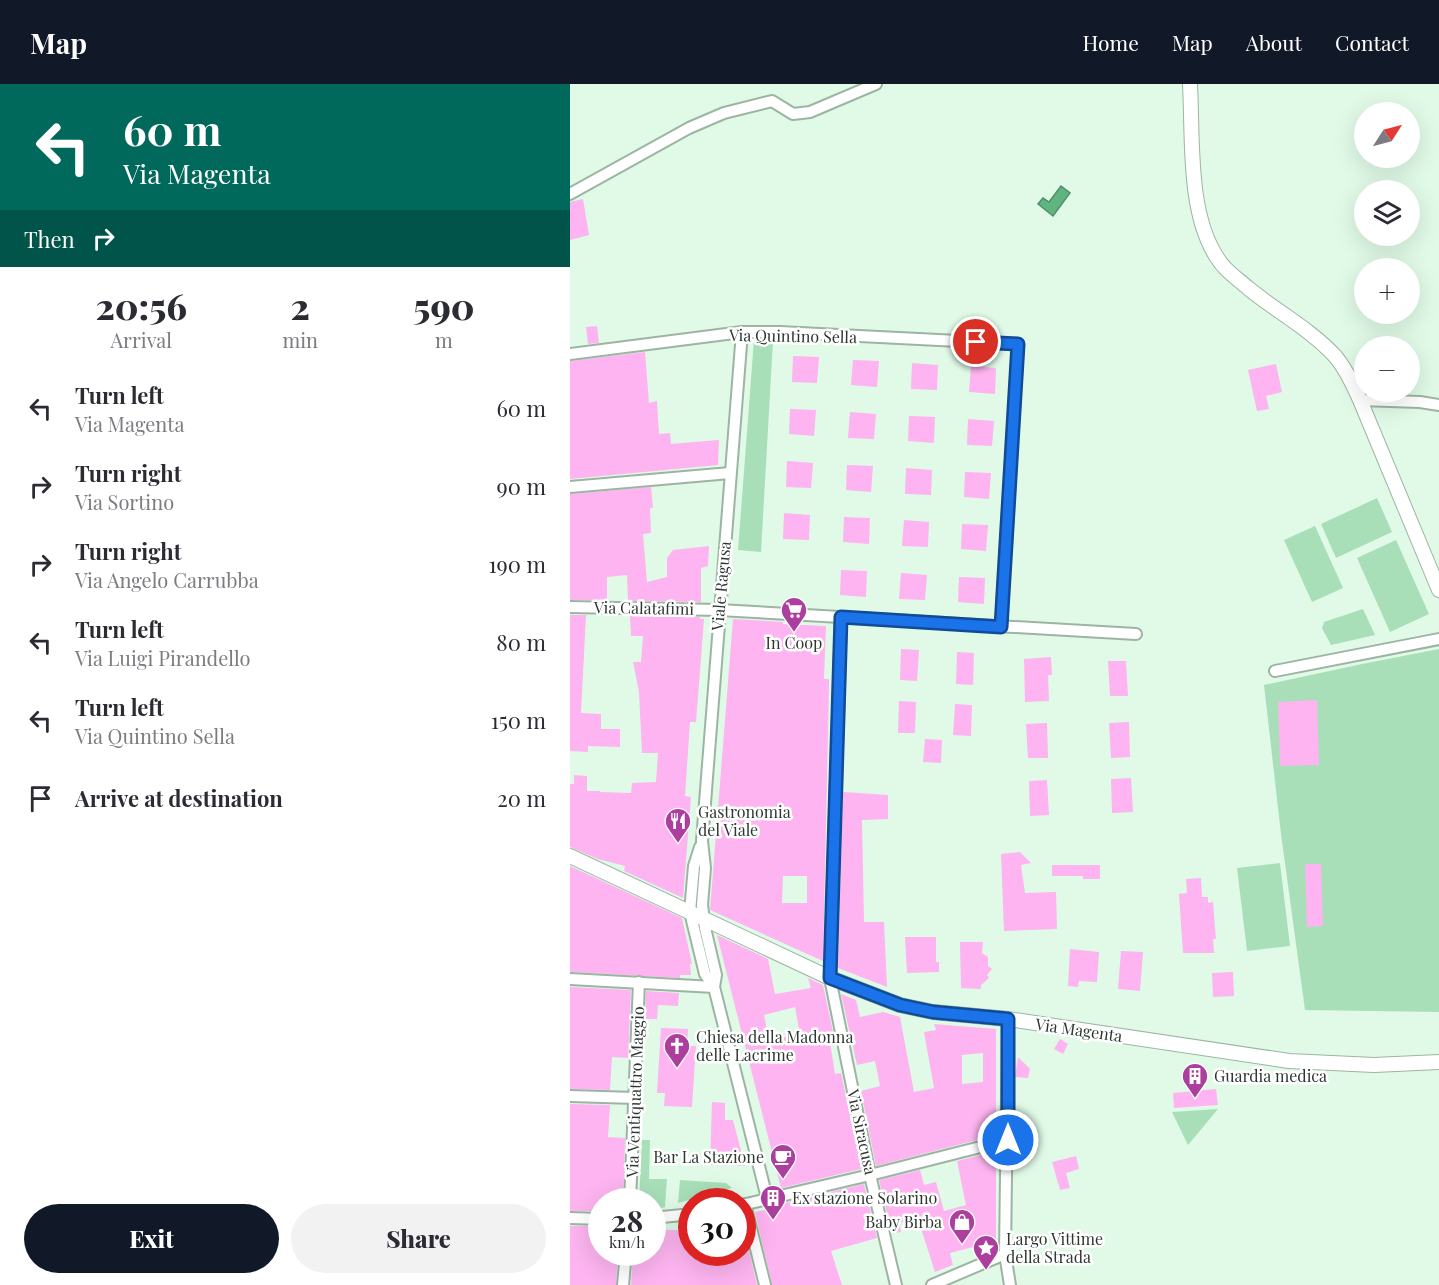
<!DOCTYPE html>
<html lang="en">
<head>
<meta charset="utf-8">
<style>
  body { margin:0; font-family:"Playfair Display",serif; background:#f2f2f3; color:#2b2b33; height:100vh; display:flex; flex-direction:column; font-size:22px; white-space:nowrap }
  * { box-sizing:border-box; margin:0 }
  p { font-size:20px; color:#7c7c81 }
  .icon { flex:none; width:33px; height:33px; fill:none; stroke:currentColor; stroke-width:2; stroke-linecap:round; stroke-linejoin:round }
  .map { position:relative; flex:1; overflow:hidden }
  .sheet { display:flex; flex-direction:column; background:#fff; width:570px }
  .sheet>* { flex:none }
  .banner { background:#00695c; color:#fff; overflow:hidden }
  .needle { width:39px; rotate:54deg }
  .tools { position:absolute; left:784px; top:18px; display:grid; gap:12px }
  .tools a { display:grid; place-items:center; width:66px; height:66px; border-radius:50%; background:#fff; box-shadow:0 6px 24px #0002; font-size:30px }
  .speed { position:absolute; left:18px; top:1104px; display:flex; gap:12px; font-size:30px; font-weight:700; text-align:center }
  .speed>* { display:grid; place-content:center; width:78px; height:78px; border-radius:50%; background:#fff; box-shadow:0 6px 24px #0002; line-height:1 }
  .speed small { font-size:15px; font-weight:400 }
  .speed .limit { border:9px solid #d22; background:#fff; color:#111 }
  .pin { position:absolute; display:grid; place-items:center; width:51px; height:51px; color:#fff; margin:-26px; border:3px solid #fff; border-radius:50%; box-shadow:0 2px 6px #0007 }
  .me { position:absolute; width:66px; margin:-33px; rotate:0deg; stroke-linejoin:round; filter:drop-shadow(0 0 4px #0008) }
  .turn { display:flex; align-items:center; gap:21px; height:126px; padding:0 24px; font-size:27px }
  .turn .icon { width:78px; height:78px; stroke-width:2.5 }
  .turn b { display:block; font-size:42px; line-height:51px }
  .then { display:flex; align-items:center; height:57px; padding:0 24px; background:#0003; gap:12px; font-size:22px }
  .eta { display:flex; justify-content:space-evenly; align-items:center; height:102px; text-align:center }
  .eta b { font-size:36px; font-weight:800; line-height:42px }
  .cta { display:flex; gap:12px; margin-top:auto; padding:12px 24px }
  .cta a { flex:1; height:69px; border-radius:36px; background:#111827; color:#fff; font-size:24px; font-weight:800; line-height:69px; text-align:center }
  .cta a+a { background:#f2f2f3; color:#2b2b33 }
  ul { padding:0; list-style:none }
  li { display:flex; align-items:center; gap:18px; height:78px; padding:0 24px }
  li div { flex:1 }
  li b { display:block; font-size:22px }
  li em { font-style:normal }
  header { display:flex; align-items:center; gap:36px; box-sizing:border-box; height:84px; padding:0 30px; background:#111827; color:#fff }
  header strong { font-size:28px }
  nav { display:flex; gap:33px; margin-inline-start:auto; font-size:21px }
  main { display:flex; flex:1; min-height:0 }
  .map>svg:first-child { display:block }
  .green { fill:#a8dfb9 }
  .water { fill:#60b47f; stroke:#518e67; stroke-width:1.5 }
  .building { fill:#fdb4f0; fill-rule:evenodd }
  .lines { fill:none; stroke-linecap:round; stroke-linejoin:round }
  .minor-casing { stroke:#9cb5a3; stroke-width:14 }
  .tertiary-casing { stroke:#9cb5a3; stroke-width:16 }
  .minor { stroke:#fff; stroke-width:10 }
  .tertiary { stroke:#fff; stroke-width:14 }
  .route-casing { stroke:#114b97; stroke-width:15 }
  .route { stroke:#1a73e8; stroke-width:10 }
  .labels { text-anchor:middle; stroke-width:5; stroke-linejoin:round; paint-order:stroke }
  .street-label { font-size:16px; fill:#2d3730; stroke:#fff }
  .poi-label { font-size:16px; fill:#2d3730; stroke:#fff; text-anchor:start }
</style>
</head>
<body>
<header>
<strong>Map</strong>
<nav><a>Home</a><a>Map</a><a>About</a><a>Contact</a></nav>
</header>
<main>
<section class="sheet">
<div class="banner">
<div class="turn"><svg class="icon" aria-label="left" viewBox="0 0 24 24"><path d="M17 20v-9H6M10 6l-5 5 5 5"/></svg><div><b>60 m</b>Via Magenta</div></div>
<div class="then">Then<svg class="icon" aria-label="right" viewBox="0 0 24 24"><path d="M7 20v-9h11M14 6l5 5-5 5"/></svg></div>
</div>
<div class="eta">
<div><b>20:56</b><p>Arrival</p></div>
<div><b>2</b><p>min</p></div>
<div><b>590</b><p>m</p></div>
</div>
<ul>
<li><svg class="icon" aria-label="left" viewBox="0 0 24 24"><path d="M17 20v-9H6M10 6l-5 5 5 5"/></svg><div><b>Turn left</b><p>Via Magenta</p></div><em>60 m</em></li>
<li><svg class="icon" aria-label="right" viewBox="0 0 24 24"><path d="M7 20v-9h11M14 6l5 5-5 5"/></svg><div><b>Turn right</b><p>Via Sortino</p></div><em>90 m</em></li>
<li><svg class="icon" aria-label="right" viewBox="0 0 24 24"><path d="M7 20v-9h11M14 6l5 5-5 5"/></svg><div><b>Turn right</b><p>Via Angelo Carrubba</p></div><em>190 m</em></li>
<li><svg class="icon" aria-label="left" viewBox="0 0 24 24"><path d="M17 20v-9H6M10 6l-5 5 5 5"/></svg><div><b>Turn left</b><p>Via Luigi Pirandello</p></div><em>80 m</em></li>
<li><svg class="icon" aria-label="left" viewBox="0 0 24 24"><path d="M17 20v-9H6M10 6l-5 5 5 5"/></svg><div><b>Turn left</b><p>Via Quintino Sella</p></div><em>150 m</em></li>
<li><svg class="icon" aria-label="arrive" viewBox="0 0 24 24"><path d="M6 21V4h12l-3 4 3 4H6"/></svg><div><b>Arrive at destination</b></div><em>20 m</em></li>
</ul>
<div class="cta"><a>Exit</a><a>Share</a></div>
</section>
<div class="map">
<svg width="869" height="1201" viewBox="0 0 869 1201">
  <rect width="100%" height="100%" fill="#e0fae7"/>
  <!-- green -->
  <g class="green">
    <polygon points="184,256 203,257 191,468 168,466"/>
    <polygon points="807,414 822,448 766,474 751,440"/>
    <polygon points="745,442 773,504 742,518 714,456"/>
    <polygon points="826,456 859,530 820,548 787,474"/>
    <polygon points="793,525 805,551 761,561 752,544 754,538"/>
    <polygon points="869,565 869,928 735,926 711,750 694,601 792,580"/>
    <polygon points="710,779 720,862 677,867 667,784"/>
    <polygon points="648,1025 618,1061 602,1028"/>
    <polygon points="72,1056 80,1056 79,1095 97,1095 95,1123 83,1126 82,1118 69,1117"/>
    <polygon points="110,1096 156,1099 162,1104 108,1119"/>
  </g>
  <!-- water -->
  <polygon class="water" points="491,102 500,109 483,132 468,120 473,114 479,118"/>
  <!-- building -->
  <g class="building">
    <polygon points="13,115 19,151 0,156 0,118"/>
    <polygon points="27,242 29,259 18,260 16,243"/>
    <polygon points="75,268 79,319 87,317 89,350 100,349 101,360 149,356 148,381 0,395 0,277"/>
    <polygon points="223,272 249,273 247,299 222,298"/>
    <polygon points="283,276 309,277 307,303 281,301"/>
    <polygon points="342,279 368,281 367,306 341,305"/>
    <polygon points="706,280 712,308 696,312 699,325 687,327 678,286"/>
    <polygon points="401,282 426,284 425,310 399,308"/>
    <polygon points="220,325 246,326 244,352 219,350"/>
    <polygon points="280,328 306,330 304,355 278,354"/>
    <polygon points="339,332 365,333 364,359 338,357"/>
    <polygon points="398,335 424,337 422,362 397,361"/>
    <polygon points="217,377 243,379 241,404 216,403"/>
    <polygon points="277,381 303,382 301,408 276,406"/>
    <polygon points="336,384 362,386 361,411 335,410"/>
    <polygon points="395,388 421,389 419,415 394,413"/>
    <polygon points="81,403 83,424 80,424 81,449 73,450 77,498 97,493 97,474 103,466 139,462 138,482 131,484 131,518 58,517 57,491 37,493 37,516 0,516 0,410"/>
    <polygon points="214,429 240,431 239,456 213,455"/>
    <polygon points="274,433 300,434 299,460 273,458"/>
    <polygon points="334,436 359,438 358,463 332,462"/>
    <polygon points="392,440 418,441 416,467 391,465"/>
    <polygon points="271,486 297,487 296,513 270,511"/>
    <polygon points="331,489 357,491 355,516 329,515"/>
    <polygon points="389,493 415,494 414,520 388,518"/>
    <polygon points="0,531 16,531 11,629 31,630 31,645 50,645 50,663 18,662 18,668 0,667"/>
    <polygon points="60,532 130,533 130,535 134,535 126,638 120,638 115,712 121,713 113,814 54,787 55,782 28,775 0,763 0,700 4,700 4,691 17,692 17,707 30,707 30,708 61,709 62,699 86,698 88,669 72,669 69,608 63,578 71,578 73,552 61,552"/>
    <path d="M163,535L213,538V540L256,542L254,595H259V602L253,877L140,826ZM213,792H237V819H212Z"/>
    <polygon points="331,565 349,566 347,597 330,596"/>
    <polygon points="387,568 404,569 403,601 386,600"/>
    <polygon points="481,573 482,591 478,591 479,617 455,618 454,575"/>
    <polygon points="538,577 556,577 558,612 540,612"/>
    <polygon points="747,616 749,681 710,682 708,618"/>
    <polygon points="329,617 346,618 345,649 328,649"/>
    <polygon points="385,620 402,621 401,652 383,651"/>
    <polygon points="559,638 560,673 541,674 539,639"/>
    <polygon points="477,639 478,674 458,674 456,640"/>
    <polygon points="355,655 372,656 371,679 353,678"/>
    <polygon points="561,694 563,728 542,729 541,695"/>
    <polygon points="477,696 479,731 460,732 459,697"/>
    <polygon points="273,708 318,711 318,735 292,736 294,838 314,838 317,903 268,884"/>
    <polygon points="450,768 461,779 451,781 455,809 486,808 487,845 434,847 431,770"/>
    <polygon points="735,780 751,780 753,842 737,843"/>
    <polygon points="482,781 530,781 530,795 513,795 513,792 482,792"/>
    <polygon points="0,782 112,834 122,880 120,880 121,891 110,891 110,894 0,888"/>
    <polygon points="631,794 632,813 638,813 638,819 643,818 646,855 643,855 644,869 613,869 609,810 617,809 616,795"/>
    <path d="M147,851L198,875L205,910L241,904L238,894L253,901L265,957L260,958L265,990L271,989L291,1085L211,1104ZM225,923L230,951L199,955L194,931Z"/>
    <polygon points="335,853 366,853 366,878 369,878 369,888 337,889"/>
    <polygon points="390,858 413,858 412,869 418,873 418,882 422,885 417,891 419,894 411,901 411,905 391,904"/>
    <polygon points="500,865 529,868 527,898 509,897 508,903 498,902"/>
    <polygon points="551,867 573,868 570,907 548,905"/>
    <polygon points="663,888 664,912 643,913 642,889"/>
    <polygon points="0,903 61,906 58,974 42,973 40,1006 0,1005"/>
    <polygon points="76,907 109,909 108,922 88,921 87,935 75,935"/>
    <path d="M271,910L286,916L290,933L313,928L330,933L344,1008L364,1004L354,948L366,946L364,940L426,945V1051L306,1082L291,1007L310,1002L305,977L287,981ZM413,969V998L392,1000V971Z"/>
    <polygon points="91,944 118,945 117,962 126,962 122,1023 94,1022 95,1009 87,1009"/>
    <polygon points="490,955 498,960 493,970 484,965"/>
    <polygon points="448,973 460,985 458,994 445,993"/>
    <polygon points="646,1005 648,1021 604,1024 603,1009"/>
    <polygon points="142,1018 155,1019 155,1036 163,1036 175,1082 140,1081"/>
    <polygon points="0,1020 40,1021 38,1053 55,1054 53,1118 32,1118 32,1127 0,1127"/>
    <polygon points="426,1067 426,1163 417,1165 415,1160 380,1169 383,1181 365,1188 348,1135 329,1139 331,1148 322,1150 309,1096 350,1086 354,1101 366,1098 374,1127 396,1121 387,1077"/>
    <polygon points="506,1072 509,1085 496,1089 500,1104 490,1106 482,1078"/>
    <polygon points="294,1100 307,1154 261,1167 272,1201 202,1201 185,1128 215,1121 215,1119"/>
    <polygon points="0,1142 32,1142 32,1168 48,1168 46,1201 0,1201"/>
    <polygon points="82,1145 122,1147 122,1168 172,1168 172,1149 175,1149 187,1201 61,1201 63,1168 82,1168"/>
  </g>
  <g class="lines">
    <!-- minor casing -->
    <g class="minor-casing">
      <g id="minor">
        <polyline points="0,110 119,44 154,29 202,17 223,30 240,28 306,0"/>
        <polyline points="0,270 172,248 210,248 448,260 431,542"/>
        <polyline points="790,316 850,318 869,321"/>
        <polyline points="0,403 160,389"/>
        <polyline points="0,523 149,526 566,550"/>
        <polyline points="271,533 260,894 300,1091 326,1201"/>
        <polyline points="705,587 869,555"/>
        <polyline points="130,763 124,782 120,828 135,890 144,903 197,1114"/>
        <polyline points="0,895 144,903"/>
        <polyline points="144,903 146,891 135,844 132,821 135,784 132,757 172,248"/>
        <polyline points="438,935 435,1170 440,1201"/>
        <polyline points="0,1012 65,1014"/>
        <polyline points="60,1118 69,898"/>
        <polyline points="175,1120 195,1201"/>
        <polyline points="172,1121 300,1091 438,1056"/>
        <polyline points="0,1134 32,1135"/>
        <polyline points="82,1134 122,1130"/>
        <polyline points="53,1201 56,1168"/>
        <polyline points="362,1201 435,1170"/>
      </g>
    </g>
    <!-- tertiary casing -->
    <g class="tertiary-casing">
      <g id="tertiary">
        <path d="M620,0C623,53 617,130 648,175C655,187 668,195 678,204C706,227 740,245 765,272C776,285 783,300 790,316L869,506"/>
        <polyline points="0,772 260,894 330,921 363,928 438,935 719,977 804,981 869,978"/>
      </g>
    </g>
    <!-- minor -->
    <use href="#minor" class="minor"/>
    <!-- tertiary -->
    <use href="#tertiary" class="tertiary"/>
  </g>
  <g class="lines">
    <!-- route casing -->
    <g class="route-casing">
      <polyline id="route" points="406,258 448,260 431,543 271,533 260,894 330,921 363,928 438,935 438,1056"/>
    </g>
    <!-- route -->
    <use href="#route" class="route"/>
  </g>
  <!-- icons -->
  <defs>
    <g id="supermarket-pin" transform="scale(1.35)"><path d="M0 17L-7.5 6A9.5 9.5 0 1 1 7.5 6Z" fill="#ac3f9e" stroke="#fff"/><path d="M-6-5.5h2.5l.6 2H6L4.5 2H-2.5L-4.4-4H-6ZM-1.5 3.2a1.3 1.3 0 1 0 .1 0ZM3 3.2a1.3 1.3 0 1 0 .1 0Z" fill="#fff"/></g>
    <g id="restaurant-pin" transform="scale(1.35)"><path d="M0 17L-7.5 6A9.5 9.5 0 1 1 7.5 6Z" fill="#ac3f9e" stroke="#fff"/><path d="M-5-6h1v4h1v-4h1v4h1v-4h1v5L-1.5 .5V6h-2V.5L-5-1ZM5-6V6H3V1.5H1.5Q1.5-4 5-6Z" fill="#fff"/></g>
    <g id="church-pin" transform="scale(1.35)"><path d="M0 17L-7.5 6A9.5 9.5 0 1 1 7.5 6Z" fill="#ac3f9e" stroke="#fff"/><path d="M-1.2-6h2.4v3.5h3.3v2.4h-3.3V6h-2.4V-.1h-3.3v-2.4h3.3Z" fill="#fff"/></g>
    <g id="building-pin" transform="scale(1.35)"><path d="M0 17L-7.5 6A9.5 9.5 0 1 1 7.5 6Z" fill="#ac3f9e" stroke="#fff"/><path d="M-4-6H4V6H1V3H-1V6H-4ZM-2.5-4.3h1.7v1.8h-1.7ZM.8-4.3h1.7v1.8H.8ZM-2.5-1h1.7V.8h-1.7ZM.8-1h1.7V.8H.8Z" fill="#fff"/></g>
    <g id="cafe-pin" transform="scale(1.35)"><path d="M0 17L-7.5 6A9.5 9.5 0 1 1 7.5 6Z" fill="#ac3f9e" stroke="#fff"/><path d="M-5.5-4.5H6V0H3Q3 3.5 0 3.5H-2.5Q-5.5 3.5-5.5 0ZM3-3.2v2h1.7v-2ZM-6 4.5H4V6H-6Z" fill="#fff"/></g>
    <g id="shop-pin" transform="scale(1.35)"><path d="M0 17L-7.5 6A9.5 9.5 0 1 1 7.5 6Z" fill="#ac3f9e" stroke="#fff"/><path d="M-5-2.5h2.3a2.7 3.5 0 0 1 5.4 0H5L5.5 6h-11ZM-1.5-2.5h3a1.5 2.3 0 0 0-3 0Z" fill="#fff"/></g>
    <g id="sight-pin" transform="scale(1.35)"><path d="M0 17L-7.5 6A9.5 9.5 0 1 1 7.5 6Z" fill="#ac3f9e" stroke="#fff"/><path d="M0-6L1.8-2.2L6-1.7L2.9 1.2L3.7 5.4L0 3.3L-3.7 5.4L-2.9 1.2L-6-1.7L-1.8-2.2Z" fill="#fff"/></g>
  </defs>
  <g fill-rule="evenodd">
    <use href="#supermarket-pin" x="224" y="526"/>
    <use href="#restaurant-pin" x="108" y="737"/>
    <use href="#church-pin" x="107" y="962"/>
    <use href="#building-pin" x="625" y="992"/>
    <use href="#cafe-pin" x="213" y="1073"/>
    <use href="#building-pin" x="203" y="1114"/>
    <use href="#shop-pin" x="392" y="1138"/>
    <use href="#sight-pin" x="416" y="1164"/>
  </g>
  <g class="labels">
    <!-- street labels -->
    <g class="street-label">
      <text transform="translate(223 252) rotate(1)" y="6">Via Quintino Sella</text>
      <text transform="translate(151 502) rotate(-85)" y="6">Viale Ragusa</text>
      <text transform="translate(74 524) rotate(1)" y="6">Via Calatafimi</text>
      <text transform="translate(509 946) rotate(8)" y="6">Via Magenta</text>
      <text transform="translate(65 1008) rotate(-88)" y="6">Via Ventiquattro Maggio</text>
      <text transform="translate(292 1048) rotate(78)" y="6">Via Siracusa</text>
    </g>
    <!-- poi labels -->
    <g class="poi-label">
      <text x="224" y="565" text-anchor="middle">In Coop</text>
      <text x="128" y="734">Gastronomia<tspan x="128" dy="18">del Viale</tspan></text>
      <text x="126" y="959">Chiesa della Madonna<tspan x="126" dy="18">delle Lacrime</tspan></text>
      <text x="644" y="998">Guardia medica</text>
      <text x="194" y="1079" text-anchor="end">Bar La Stazione</text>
      <text x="222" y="1120">Ex stazione Solarino</text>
      <text x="372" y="1144" text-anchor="end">Baby Birba</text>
      <text x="436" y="1161">Largo Vittime<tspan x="436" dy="18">della Strada</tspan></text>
    </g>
  </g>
</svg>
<div class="tools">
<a><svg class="needle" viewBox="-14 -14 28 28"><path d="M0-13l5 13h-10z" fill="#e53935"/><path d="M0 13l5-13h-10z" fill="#7c7c81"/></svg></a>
<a><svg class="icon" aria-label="layers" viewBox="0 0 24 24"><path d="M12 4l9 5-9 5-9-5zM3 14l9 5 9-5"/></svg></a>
<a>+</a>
<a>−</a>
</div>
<div class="speed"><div>28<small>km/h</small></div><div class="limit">30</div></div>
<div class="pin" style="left:406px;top:258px;background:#d93025"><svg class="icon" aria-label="arrive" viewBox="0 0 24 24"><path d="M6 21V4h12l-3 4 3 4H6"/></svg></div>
<svg class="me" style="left:438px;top:1056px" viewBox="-20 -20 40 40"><circle r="17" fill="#1a73e8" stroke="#fff" stroke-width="3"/><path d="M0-11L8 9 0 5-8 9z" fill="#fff"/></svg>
</div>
</main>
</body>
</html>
